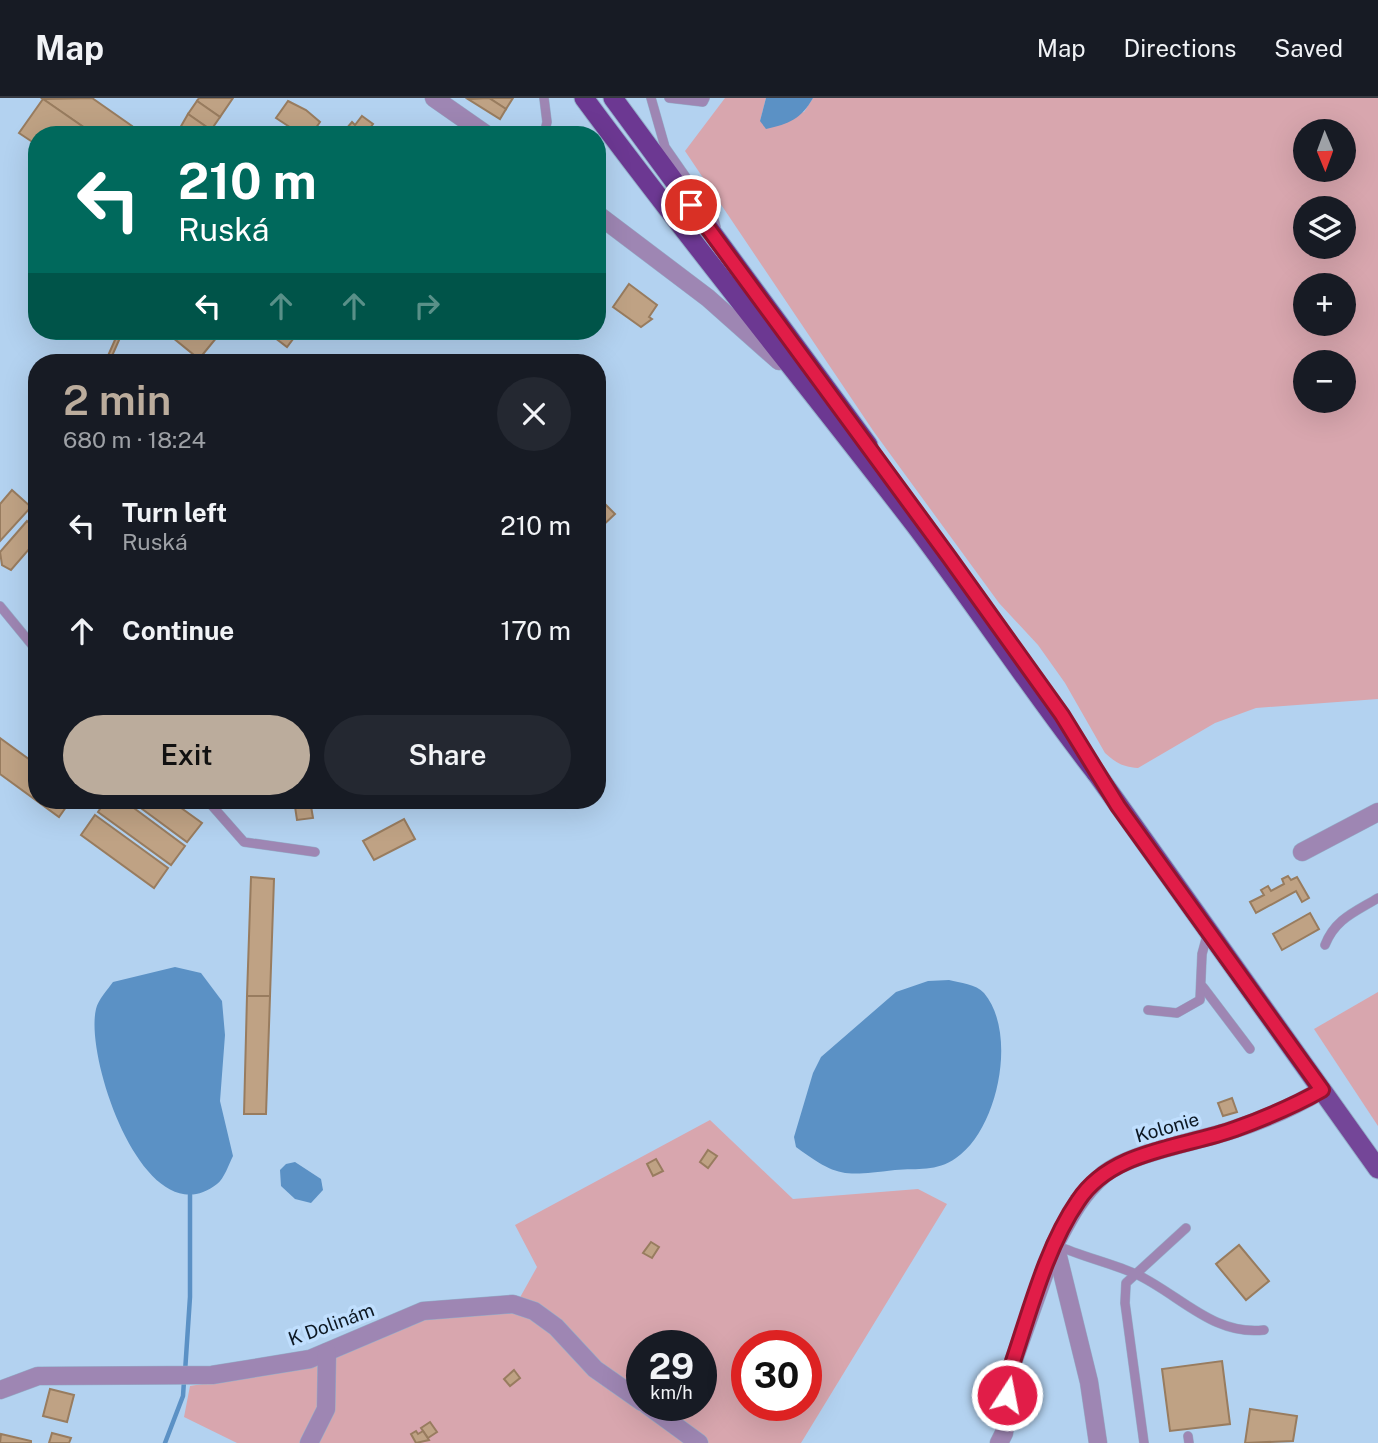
<!DOCTYPE html>
<html lang="en">
<head>
<meta charset="utf-8">
<style>
  body { margin:0; font-family:"Public Sans",sans-serif; background:#242831; color:#f1f3f6; height:100vh; display:flex; flex-direction:column; font-size:26px; white-space:nowrap }
  * { box-sizing:border-box; margin:0 }
  p { font-size:23px; color:#9ea1a6 }
  .icon { flex:none; width:38px; height:38px; fill:none; stroke:currentColor; stroke-width:2; stroke-linecap:round; stroke-linejoin:round }
  .map { position:relative; flex:1; overflow:hidden }
  .details { position:absolute; left:28px; top:256px; width:578px; height:455px; display:flex; flex-direction:column; background:#171b24; border-radius:28px; box-shadow:0 7px 28px #0002 }
  .details>* { flex:none }
  .banner { position:absolute; left:28px; top:28px; width:578px; height:214px; border-radius:28px; box-shadow:0 7px 28px #0002; background:#00695c; color:#fff; overflow:hidden }
  .needle { width:46px; rotate:179deg }
  .controls { position:absolute; left:1293px; top:21px; display:grid; gap:14px }
  .controls a { display:grid; place-items:center; width:63px; height:63px; border-radius:50%; background:#171b24; box-shadow:0 7px 28px #0002; font-size:35px }
  .speed { position:absolute; left:626px; top:1232px; display:flex; gap:14px; font-size:35px; font-weight:700; text-align:center }
  .speed>* { display:grid; place-content:center; width:91px; height:91px; border-radius:50%; background:#171b24; box-shadow:0 7px 28px #0002; line-height:1 }
  .speed small { font-size:18px; font-weight:400 }
  .speed .limit { border:10px solid #d22; background:#fff; color:#111 }
  .pin { position:absolute; display:grid; place-items:center; width:60px; height:60px; color:#fff; margin:-30px; border:4px solid #fff; border-radius:50%; box-shadow:0 2px 7px #0007 }
  .me { position:absolute; width:77px; margin:-38px; rotate:11deg; stroke-linejoin:round; filter:drop-shadow(0 0 5px #0008) }
  .turn { display:flex; align-items:center; gap:24px; height:147px; padding:0 35px; font-size:32px }
  .turn .icon { width:91px; height:91px; stroke-width:2.5 }
  .turn b { display:block; font-size:49px; line-height:60px }
  .lanes { display:flex; align-items:center; height:66px; padding:0 35px; background:#0003; justify-content:center; gap:35px; direction:ltr }
  .lanes .off { opacity:.35 }
  .round { display:grid; place-items:center; flex:none; width:74px; height:74px; border-radius:37px; background:#242831 }
  .overview { display:flex; align-items:center; justify-content:space-between; height:119px; padding:0 35px }
  h1 { font-size:42px; font-weight:600; line-height:52px; color:#bbac9c }
  .action { display:flex; gap:14px; margin-top:auto; padding:14px 35px }
  .action a { flex:1; height:80px; border-radius:42px; background:#bbac9c; color:#111; font-size:28px; font-weight:600; line-height:80px; text-align:center }
  .action a+a { background:#242831; color:#f1f3f6 }
  ul { padding:0; list-style:none }
  li { display:flex; align-items:center; gap:21px; height:105px; padding:0 35px }
  li div { flex:1 }
  li b { display:block; font-size:26px }
  li em { font-style:normal }
  header { display:flex; align-items:center; gap:42px; box-sizing:border-box; height:98px; padding:0 35px; background:#171b24; border-bottom:2px solid #363941 }
  header strong { font-size:33px }
  nav { display:flex; gap:38px; margin-inline-start:auto; font-size:24px }
  .map>svg:first-child { display:block }
  .green { fill:#d8a6ae; fill-rule:evenodd }
  .water { fill:#5b91c5 }
  .lines { fill:none; stroke-linecap:round; stroke-linejoin:round }
  .stream { stroke:#5b91c5; stroke-width:4.5 }
  .building { fill:#bfa284; stroke:#987c5f; stroke-width:2 }
  .service-casing { stroke:#95b1cb; stroke-width:10 }
  .minor-casing { stroke:#95b1cb; stroke-width:19 }
  .primary-casing { stroke:#95b1cb; stroke-width:21 }
  .trunk-casing { stroke:#95b1cb; stroke-width:21 }
  .service { stroke:#9e86b3; stroke-width:9 }
  .minor { stroke:#9e86b3; stroke-width:18 }
  .primary { stroke:#744698; stroke-width:19 }
  .trunk { stroke:#6c3892; stroke-width:19 }
  .route-casing { stroke:#92132f; stroke-width:18 }
  .route { stroke:#e11d48; stroke-width:12 }
  .labels { text-anchor:middle; stroke-width:7; stroke-linejoin:round; paint-order:stroke }
  .street-label { font-size:19px; fill:#0d1823; stroke:#c0dffe }
</style>
</head>
<body>
<header>
<strong>Map</strong>
<nav><a>Map</a><a>Directions</a><a>Saved</a></nav>
</header>
<div class="map">
<svg width="1378" height="1345" viewBox="0 0 1378 1345">
  <rect width="100%" height="100%" fill="#b3d2f0"/>
  <!-- green -->
  <g class="green">
    <path d="M725,0H766L760,23L804,14L813,0H1378V601L1256,610L1215,625L1138,670C1123,669 1116,665 1105,655L1065,585L1038,547L999,505L874,334L685,53ZM1306,33H1344V72H1306ZM1306,110H1344V149H1306ZM1306,187H1344V226H1306ZM1306,264H1344V303H1306Z"/>
    <polygon points="1378,894 1378,1028 1314,931"/>
    <path d="M710,1022L793,1101L918,1091L947,1106L801,1345H237L184,1319L190,1288L316,1267L424,1220L513,1212L537,1169L515,1127ZM642,1248H702V1307H642ZM747,1248H807V1307H747Z"/>
  </g>
  <!-- water -->
  <g class="water">
    <path d="M766,0H813C801,21 789,26 766,31L760,23Z"/>
    <path d="M175,869L201,875L222,903L225,937L220,1003L233,1058C229,1066 224,1081 217,1086C146,1142 84,961 96,911C98,902 108,891 113,884Z"/>
    <path d="M949,882C960,885 976,886 984,895C1018,935 998,1032 956,1060C936,1074 918,1070 895,1072C844,1078 838,1080 796,1049L794,1039L813,975L821,959L896,894L928,883Z"/>
    <polygon points="295,1064 321,1081 323,1092 311,1105 295,1101 281,1088 280,1072 286,1066"/>
  </g>
  <g class="lines">
    <!-- stream -->
    <g class="stream">
      <polyline points="185,1274 190,1199 190,1097"/>
      <polyline points="165,1345 183,1298 184,1283"/>
    </g>
  </g>
  <!-- building -->
  <g class="building">
    <polygon points="92,0 132,28 126,37 95,37 43,1"/>
    <polygon points="199,0 233,0 220,19 197,3"/>
    <polygon points="489,0 513,0 506,11"/>
    <polygon points="489,0 506,11 500,21 468,1"/>
    <polygon points="43,1 95,37 37,37 37,47 19,35"/>
    <polygon points="197,3 220,19 211,32 188,16"/>
    <polygon points="288,3 306,12 320,24 311,37 302,37 276,20"/>
    <polygon points="188,16 211,32 209,37 176,37"/>
    <polygon points="362,18 373,26 365,37 348,37 350,34 346,31 352,24 355,27"/>
    <polygon points="629,186 657,207 649,219 652,221 641,229 613,209"/>
    <polygon points="123,233 112,258 107,260 118,235"/>
    <polygon points="177,233 222,233 199,261 172,239"/>
    <polygon points="266,233 299,233 287,249"/>
    <polygon points="12,392 31,409 0,443 0,406"/>
    <polygon points="605,406 615,416 597,433 597,414"/>
    <polygon points="27,423 37,432 37,442 11,472 2,467 0,454"/>
    <polygon points="0,640 37,667 37,702 71,702 59,719 0,676"/>
    <polygon points="106,702 123,702 185,748 171,767 98,714"/>
    <polygon points="130,702 170,702 202,725 187,744"/>
    <polygon points="294,702 310,702 313,720 297,722"/>
    <polygon points="95,717 168,770 154,790 81,737"/>
    <polygon points="404,721 415,741 374,762 363,743"/>
    <polygon points="1288,778 1291,782 1297,779 1309,800 1302,804 1296,793 1256,815 1250,804 1264,797 1261,792 1268,788 1271,793 1284,786 1282,781"/>
    <polygon points="251,779 274,781 270,898 247,898"/>
    <polygon points="1310,815 1319,831 1282,852 1273,836"/>
    <polygon points="247,898 270,898 266,1016 244,1016"/>
    <polygon points="1232,1000 1237,1014 1223,1018 1218,1005"/>
    <polygon points="708,1052 717,1058 708,1070 700,1064"/>
    <polygon points="656,1061 663,1073 653,1078 647,1066"/>
    <polygon points="651,1144 659,1149 652,1160 643,1155"/>
    <polygon points="1239,1147 1269,1183 1246,1202 1216,1166"/>
    <polygon points="1222,1263 1230,1326 1170,1333 1162,1271"/>
    <polygon points="514,1272 520,1280 510,1288 504,1281"/>
    <polygon points="50,1291 74,1297 67,1324 43,1318"/>
    <polygon points="1250,1311 1297,1318 1293,1343 1245,1345"/>
    <polygon points="430,1324 437,1334 428,1340 421,1330"/>
    <polygon points="416,1333 418,1336 423,1333 429,1342 416,1345 411,1336"/>
    <polygon points="52,1335 71,1340 69,1345 49,1345"/>
    <polygon points="1,1336 31,1343 31,1345 0,1345"/>
  </g>
  <g class="lines">
    <!-- service casing -->
    <g class="service-casing">
      <g id="service">
        <polyline points="651,0 665,49 713,118 716,129"/>
        <polyline points="669,0 703,4 705,0"/>
        <polyline points="544,37 547,24 544,0"/>
        <polyline points="0,508 37,553"/>
        <polyline points="207,702 244,744 315,754"/>
        <path d="M1325,847C1335,821 1355,814 1378,800"/>
        <polyline points="1203,889 1250,951"/>
        <polyline points="1148,912 1177,915 1200,902 1202,856 1208,834"/>
        <path d="M1056,1147C1082,1159 1112,1165 1138,1177C1181,1198 1214,1238 1264,1232"/>
        <polyline points="1188,1338 1189,1345"/>
        <polyline points="1144,1345 1125,1205 1126,1185 1186,1130"/>
      </g>
    </g>
    <!-- minor casing -->
    <g class="minor-casing">
      <g id="minor">
        <polyline points="434,0 487,37"/>
        <polyline points="597,116 708,200 779,263"/>
        <polyline points="1302,754 1378,714"/>
        <polyline points="0,1292 38,1278 212,1277 310,1261 423,1213 513,1206 534,1213 556,1229 595,1271 642,1304"/>
        <polyline points="647,1307 699,1345"/>
        <polyline points="309,1345 326,1311 327,1254"/>
        <polyline points="999,1345 1004,1335 1007,1313 1007,1281 1055,1146"/>
        <path d="M1098,1345L1089,1284L1055,1146C1069,1120 1080,1097 1103,1077C1129,1055 1195,1044 1229,1033C1261,1023 1293,1009 1322,992"/>
      </g>
    </g>
    <!-- primary casing -->
    <g class="primary-casing">
      <polyline id="primary" points="1096,675 1378,1071"/>
    </g>
    <!-- trunk casing -->
    <g class="trunk-casing">
      <g id="trunk">
        <path d="M584,0C691,145 805,284 915,427C977,509 1033,594 1096,675"/>
        <polyline points="613,0 868,347"/>
      </g>
    </g>
    <!-- service -->
    <use href="#service" class="service"/>
    <!-- minor -->
    <use href="#minor" class="minor"/>
    <!-- primary -->
    <use href="#primary" class="primary"/>
    <!-- trunk -->
    <use href="#trunk" class="trunk"/>
  </g>
  <g class="lines">
    <!-- route casing -->
    <g class="route-casing">
      <path id="route" d="M691,107L949,459L1062,617L1118,708L1322,992C1294,1008 1265,1020 1235,1031C1182,1050 1111,1052 1078,1103C1044,1152 1027,1225 1007,1281V1297"/>
    </g>
    <!-- route -->
    <use href="#route" class="route"/>
  </g>
  <g class="labels">
    <!-- street labels -->
    <g class="street-label">
      <text transform="translate(1167 1029) rotate(-16)" y="7">Kolonie</text>
      <text transform="translate(331 1226) rotate(-20)" y="7">K Dolinám</text>
    </g>
  </g>
</svg>
<div class="controls">
<a><svg class="needle" viewBox="-14 -14 28 28"><path d="M0-13l5 13h-10z" fill="#e53935"/><path d="M0 13l5-13h-10z" fill="#9ea1a6"/></svg></a>
<a><svg class="icon" aria-label="layers" viewBox="0 0 24 24"><path d="M12 4l9 5-9 5-9-5zM3 14l9 5 9-5"/></svg></a>
<a>+</a>
<a>−</a>
</div>
<div class="speed"><div>29<small>km/h</small></div><div class="limit">30</div></div>
<div class="pin" style="left:691px;top:107px;background:#d93025"><svg class="icon" aria-label="arrive" viewBox="0 0 24 24"><path d="M6 21V4h12l-3 4 3 4H6"/></svg></div>
<svg class="me" style="left:1007px;top:1297px" viewBox="-20 -20 40 40"><circle r="17" fill="#e11d48" stroke="#fff" stroke-width="3"/><path d="M0-11L8 9 0 5-8 9z" fill="#fff"/></svg>
<div class="banner">
<div class="turn"><svg class="icon" aria-label="left" viewBox="0 0 24 24"><path d="M17 20v-9H6M10 6l-5 5 5 5"/></svg><div><b>210 m</b>Ruská</div></div>
<div class="lanes"><svg class="icon" aria-label="left" viewBox="0 0 24 24"><path d="M17 20v-9H6M10 6l-5 5 5 5"/></svg><svg class="icon off" aria-label="ahead" viewBox="0 0 24 24"><path d="M12 20V5M6 11l6-6 6 6"/></svg><svg class="icon off" aria-label="ahead" viewBox="0 0 24 24"><path d="M12 20V5M6 11l6-6 6 6"/></svg><svg class="icon off" aria-label="right" viewBox="0 0 24 24"><path d="M7 20v-9h11M14 6l5 5-5 5"/></svg></div>
</div>
<section class="details">
<div class="overview"><div><h1>2 min</h1><p>680 m · 18:24</p></div><a class="round"><svg class="icon" aria-label="close" viewBox="0 0 24 24"><path d="M6 6l12 12M18 6L6 18"/></svg></a></div>
<ul>
<li><svg class="icon" aria-label="left" viewBox="0 0 24 24"><path d="M17 20v-9H6M10 6l-5 5 5 5"/></svg><div><b>Turn left</b><p>Ruská</p></div><em>210 m</em></li>
<li><svg class="icon" aria-label="ahead" viewBox="0 0 24 24"><path d="M12 20V5M6 11l6-6 6 6"/></svg><div><b>Continue</b></div><em>170 m</em></li>
</ul>
<div class="action"><a>Exit</a><a>Share</a></div>
</section>
</div>
</body>
</html>
